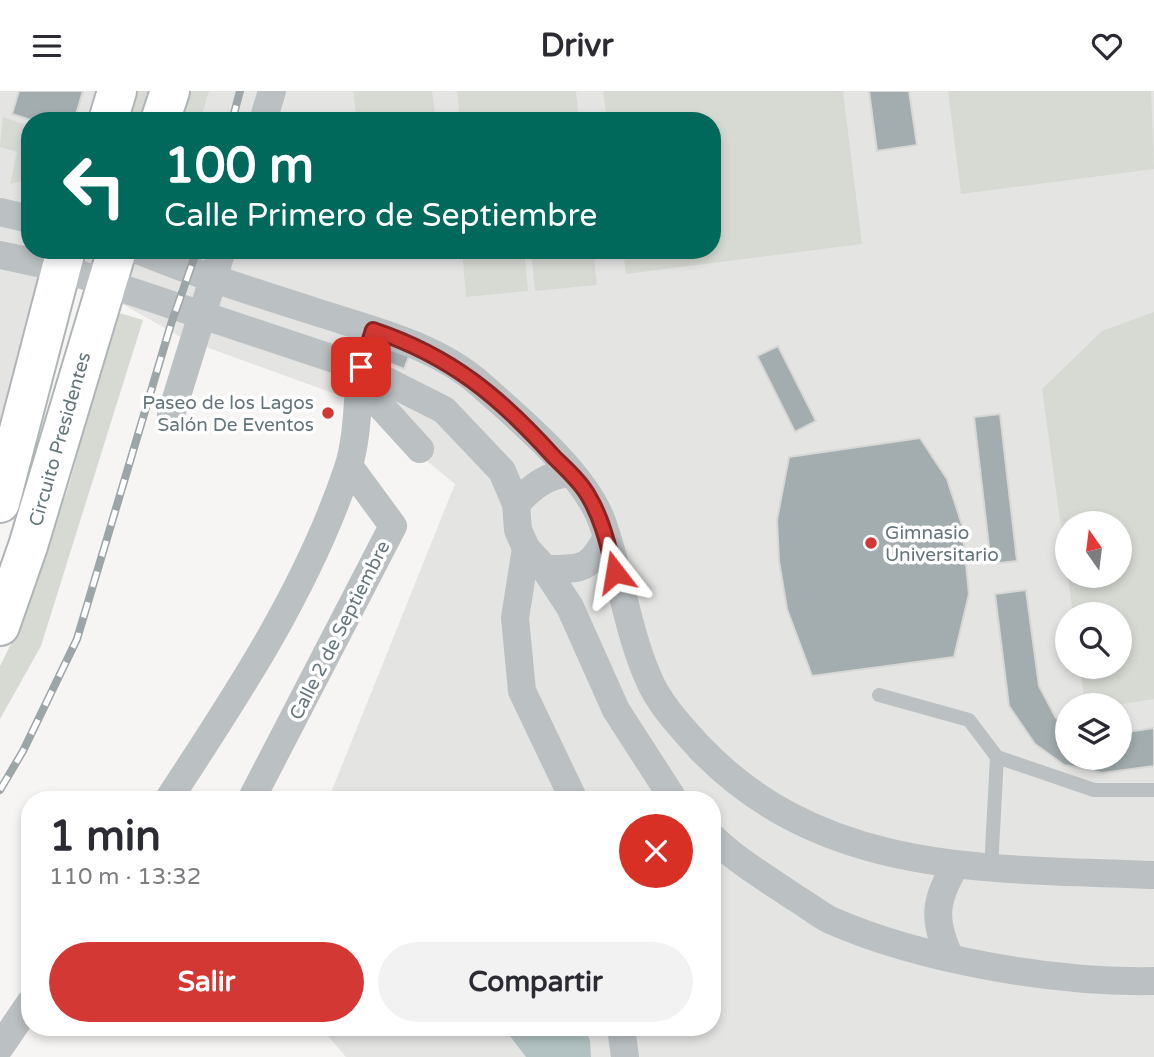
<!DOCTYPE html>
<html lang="es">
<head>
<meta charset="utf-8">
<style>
  body { margin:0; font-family:"Varela Round",sans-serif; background:#f2f2f3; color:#2b2b33; height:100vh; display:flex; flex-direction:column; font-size:26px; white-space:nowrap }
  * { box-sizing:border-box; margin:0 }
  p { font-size:23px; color:#7c7c81 }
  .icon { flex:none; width:38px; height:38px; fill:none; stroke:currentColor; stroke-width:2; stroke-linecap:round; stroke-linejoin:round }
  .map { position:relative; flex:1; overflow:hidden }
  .side { position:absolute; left:21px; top:700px; width:700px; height:245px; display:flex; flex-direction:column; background:#fff; border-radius:28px; box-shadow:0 4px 10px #0003 }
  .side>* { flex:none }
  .guide { position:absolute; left:21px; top:21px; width:700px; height:147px; border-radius:28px; box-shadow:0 4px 10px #0003; background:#00695c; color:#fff; overflow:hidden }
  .needle { width:46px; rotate:346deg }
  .controls { position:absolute; left:1055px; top:420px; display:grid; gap:14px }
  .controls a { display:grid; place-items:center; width:77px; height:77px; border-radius:50%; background:#fff; box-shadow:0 4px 10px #0003; font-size:35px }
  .pin { position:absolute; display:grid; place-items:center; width:60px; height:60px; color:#fff; margin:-30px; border-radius:14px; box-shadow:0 4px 10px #0006 }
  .me { position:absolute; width:77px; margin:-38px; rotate:346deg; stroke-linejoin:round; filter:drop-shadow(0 0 5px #0008) }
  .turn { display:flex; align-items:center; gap:24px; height:147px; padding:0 28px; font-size:32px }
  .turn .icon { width:91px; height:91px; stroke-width:2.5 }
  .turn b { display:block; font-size:49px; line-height:60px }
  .round { display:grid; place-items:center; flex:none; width:74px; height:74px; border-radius:37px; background:#f2f2f3 }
  .head { display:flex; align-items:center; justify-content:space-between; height:119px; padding:0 28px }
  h1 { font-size:42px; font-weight:700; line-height:52px }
  .primary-button { display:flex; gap:14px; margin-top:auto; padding:14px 28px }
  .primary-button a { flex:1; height:80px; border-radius:42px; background:#d43835; color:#fff; font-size:28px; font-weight:700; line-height:80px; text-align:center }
  .primary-button a+a { background:#f2f2f3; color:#2b2b33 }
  header { display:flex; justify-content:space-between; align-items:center; height:91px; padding:0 28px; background:#fff; font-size:32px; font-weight:700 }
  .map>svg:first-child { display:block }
  .built { fill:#e4e5e3; fill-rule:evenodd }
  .green { fill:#d7dad3; fill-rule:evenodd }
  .water { fill:#b2c2c2 }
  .building { fill:#a3adaf; stroke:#d7d7d6; stroke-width:2 }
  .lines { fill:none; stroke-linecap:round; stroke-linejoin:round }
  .primary-casing { stroke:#afb5b7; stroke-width:42 }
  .service { stroke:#bbc1c3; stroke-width:14 }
  .minor { stroke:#bbc1c3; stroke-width:28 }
  .primary { stroke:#fff; stroke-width:38 }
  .rail-casing { stroke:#9ca5a7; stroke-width:8 }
  .rail { stroke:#fff; stroke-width:5; stroke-dasharray:16; stroke-linecap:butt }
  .route-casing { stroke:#8a2422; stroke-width:18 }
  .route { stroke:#d43835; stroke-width:12 }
  .poi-dot { fill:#d43835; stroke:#fff; stroke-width:2.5 }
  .labels { text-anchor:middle; stroke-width:7; stroke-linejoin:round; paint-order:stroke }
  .poi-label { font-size:19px; fill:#64767b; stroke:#fff; text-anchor:end }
  .street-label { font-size:19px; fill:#64767b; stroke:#fff }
</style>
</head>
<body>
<header><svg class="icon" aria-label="menu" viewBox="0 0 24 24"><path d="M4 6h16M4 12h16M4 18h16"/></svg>Drivr<svg class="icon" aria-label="heart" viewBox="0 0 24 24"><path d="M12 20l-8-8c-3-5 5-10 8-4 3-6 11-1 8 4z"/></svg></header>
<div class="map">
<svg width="1154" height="966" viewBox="0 0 1154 966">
  <rect width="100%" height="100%" fill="#f6f5f3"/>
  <!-- built -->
  <path class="built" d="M0,0H1154V966H346L320,936H712V709H328L455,393L352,309L184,248L61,178L0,358ZM30,30H712V159H30ZM1068,432H1120V485H1068ZM1068,523H1120V576H1068ZM1068,614H1120V667H1068Z"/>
  <!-- green -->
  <g class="green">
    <polygon points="138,0 150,0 140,30 128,30"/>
    <polygon points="190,0 209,0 200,30 181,30"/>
    <polygon points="353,0 432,0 436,30 357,30"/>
    <polygon points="457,0 576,0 579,30 460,30"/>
    <polygon points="603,0 843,0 862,153 626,183 623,159 712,159 712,30 607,30"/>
    <polygon points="948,0 1151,0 1154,78 961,103"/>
    <polygon points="3,26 30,35 30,88 10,93 17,61 0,56"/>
    <polygon points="462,159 524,159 528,200 466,206"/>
    <polygon points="531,159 593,159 597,194 535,200"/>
    <polygon points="116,221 143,229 41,555 0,628 0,575 17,541 69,394"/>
    <path d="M1154,221V608L1116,614H1085L1080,576H1120V523H1073L1042,298L1102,240ZM1068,432H1120V485H1068Z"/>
  </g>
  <!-- water -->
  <polygon class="water" points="503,936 585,936 590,950 591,966 526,966"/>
  <!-- building -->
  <g class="building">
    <polygon points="19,0 83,0 74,30 34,30 12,23"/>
    <polygon points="869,0 909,0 917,54 877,60"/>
    <polygon points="778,255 816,330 795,341 757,265"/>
    <polygon points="390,256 410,263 404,278 384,270"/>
    <polygon points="1000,323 1017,470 991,473 974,326"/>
    <polygon points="920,347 947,388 962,434 969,503 954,566 812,585 787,518 779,470 777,429 789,366"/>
    <polygon points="1026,499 1039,595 1056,627 1068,634 1068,667 1120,667 1120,642 1154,637 1154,675 1102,682 1064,674 1035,653 1009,615 995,503"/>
  </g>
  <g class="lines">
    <!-- primary casing -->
    <g class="primary-casing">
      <g id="primary">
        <polyline points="108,30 117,0"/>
        <polyline points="160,30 170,0"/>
        <polyline points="0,412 66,159"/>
        <polyline points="0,535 28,455 117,159"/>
      </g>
    </g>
    <!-- service -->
    <g class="service">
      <polyline points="879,604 969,629 997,666 1094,699 1154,699"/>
      <polyline points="991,777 997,666"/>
    </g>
    <!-- minor -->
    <g class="minor">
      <polyline points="263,30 272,0"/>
      <polyline points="0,121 30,128"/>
      <path d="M138,159C196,183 256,202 316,221C372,239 436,254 481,294C519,328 582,380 601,428C620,479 626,534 647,584C658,612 680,635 700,657C824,786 989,777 1154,784"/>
      <polyline points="0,164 61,177 361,277 444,319 502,380 516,413 518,439 526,457 545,478 570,516 616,619 674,709"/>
      <polyline points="359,291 420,358"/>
      <polyline points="171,324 222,159"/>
      <path d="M516,413C532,396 546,384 570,382"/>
      <polyline points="526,457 515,527 522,600 574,709"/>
      <path d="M545,478C581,478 589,480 607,446"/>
      <path d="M168,709C237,604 308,497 348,377C358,347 357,308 361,277L366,262"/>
      <polyline points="251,709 393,435 349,375"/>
      <path d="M712,746C737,770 766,787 794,806C806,813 818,823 830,829C921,869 1055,892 1154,890"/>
      <path d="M950,867C933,829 934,811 955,775"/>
      <polyline points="621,936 625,966"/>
      <polyline points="0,956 30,912"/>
    </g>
    <!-- primary -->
    <use href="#primary" class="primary"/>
    <!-- rail casing -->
    <g class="rail-casing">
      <g id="rail">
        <polyline points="232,30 240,0"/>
        <polyline points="0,699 23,660 77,548 171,233 197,159"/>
      </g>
    </g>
    <!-- rail -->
    <use href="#rail" class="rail"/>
  </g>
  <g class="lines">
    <!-- route casing -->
    <g class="route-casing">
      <path id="route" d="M361,276L373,239C451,265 500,306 554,366C566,378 581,391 589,406C603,430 608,455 615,481"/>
    </g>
    <!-- route -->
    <use href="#route" class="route"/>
  </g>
  <!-- markers -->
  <g class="poi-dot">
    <circle cx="328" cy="322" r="7"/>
    <circle cx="871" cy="452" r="7"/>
  </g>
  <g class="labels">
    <!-- poi labels -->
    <g class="poi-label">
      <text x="314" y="318">Paseo de los Lagos<tspan x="314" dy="22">Salón De Eventos</tspan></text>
      <text x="885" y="448" text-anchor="start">Gimnasio<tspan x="885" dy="22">Universitario</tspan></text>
    </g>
    <!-- street labels -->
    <g class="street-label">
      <text transform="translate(59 348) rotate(-74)" y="7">Circuito Presidentes</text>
      <text transform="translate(339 539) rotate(-63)" y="7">Calle 2 de Septiembre</text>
    </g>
  </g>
</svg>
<div class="controls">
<a><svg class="needle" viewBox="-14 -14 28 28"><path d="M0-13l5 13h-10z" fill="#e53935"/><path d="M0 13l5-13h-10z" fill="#7c7c81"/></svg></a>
<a><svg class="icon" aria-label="search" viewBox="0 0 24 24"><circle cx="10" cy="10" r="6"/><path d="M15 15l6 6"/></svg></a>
<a><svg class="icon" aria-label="layers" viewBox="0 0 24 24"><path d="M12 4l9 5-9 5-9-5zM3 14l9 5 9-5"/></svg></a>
</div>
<div class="pin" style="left:361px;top:276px;background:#d93025"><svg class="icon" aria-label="arrive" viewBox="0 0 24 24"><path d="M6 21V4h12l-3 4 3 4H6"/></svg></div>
<svg class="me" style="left:615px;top:481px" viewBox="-20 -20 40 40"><path d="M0-17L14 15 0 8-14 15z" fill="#d43835" stroke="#fff" stroke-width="4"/></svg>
<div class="guide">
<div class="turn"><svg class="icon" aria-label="left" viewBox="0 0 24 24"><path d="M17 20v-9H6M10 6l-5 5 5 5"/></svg><div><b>100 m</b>Calle Primero de Septiembre</div></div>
</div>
<section class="side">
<div class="head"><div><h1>1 min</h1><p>110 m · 13:32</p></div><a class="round" style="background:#d93025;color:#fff"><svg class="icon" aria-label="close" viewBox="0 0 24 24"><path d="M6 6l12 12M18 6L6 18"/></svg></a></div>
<div class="primary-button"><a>Salir</a><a>Compartir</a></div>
</section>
</div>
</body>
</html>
